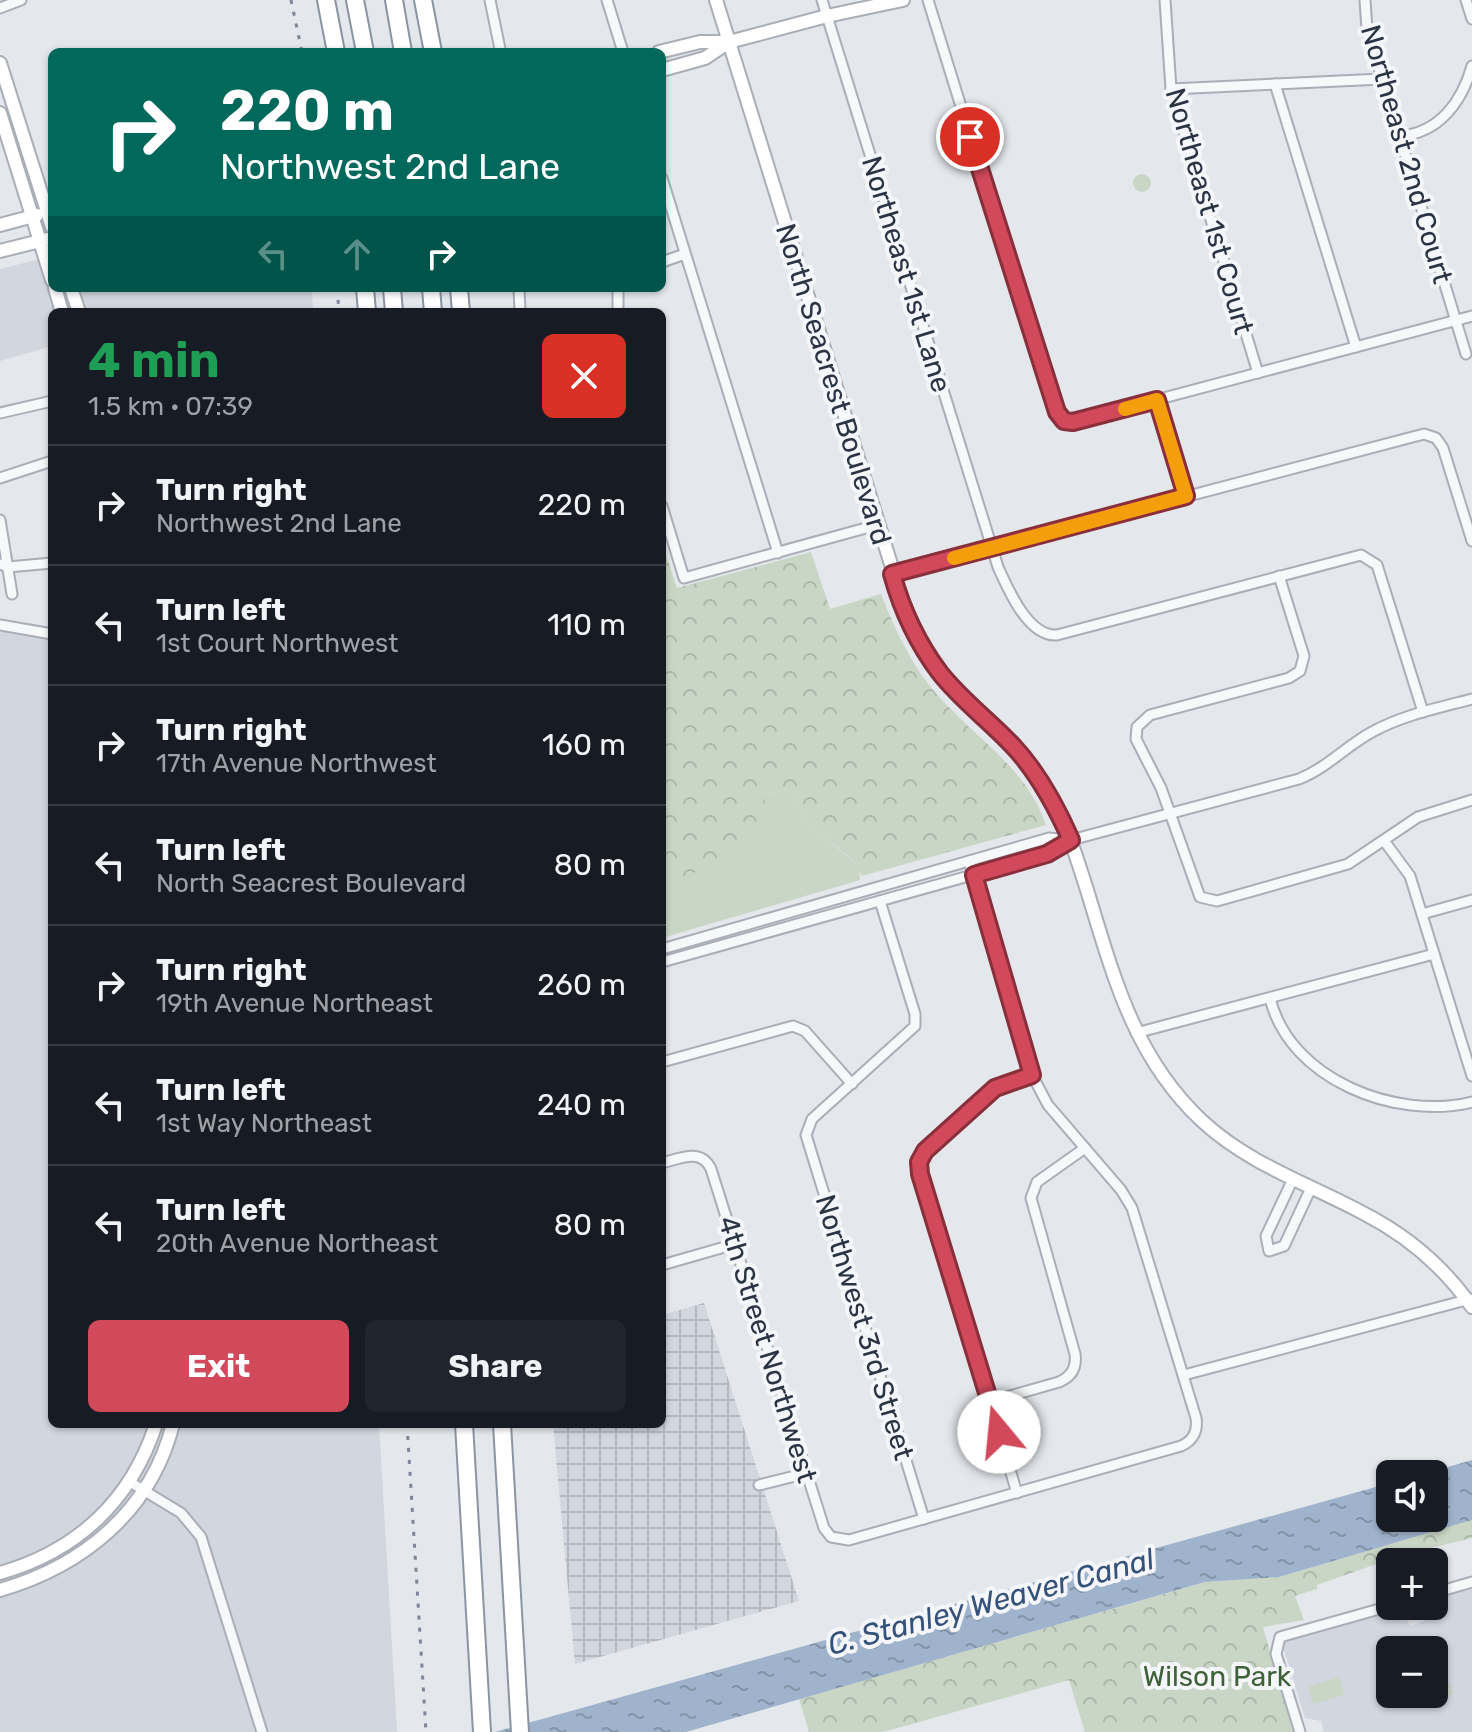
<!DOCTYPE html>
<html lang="en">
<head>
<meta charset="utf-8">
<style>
  body { margin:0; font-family:Rubik,sans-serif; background:#20242c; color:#f1f3f6; height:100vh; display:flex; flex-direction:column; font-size:30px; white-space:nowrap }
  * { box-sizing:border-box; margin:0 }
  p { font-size:26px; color:#9ea1a6 }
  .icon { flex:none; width:44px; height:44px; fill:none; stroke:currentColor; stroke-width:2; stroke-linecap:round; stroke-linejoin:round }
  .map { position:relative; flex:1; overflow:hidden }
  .details { position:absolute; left:48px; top:308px; width:618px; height:1120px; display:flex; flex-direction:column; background:#171b24; border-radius:12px; box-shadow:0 2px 6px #0004 }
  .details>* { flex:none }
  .banner { position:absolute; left:48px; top:48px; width:618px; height:244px; border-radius:12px; box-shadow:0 2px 6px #0004; background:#00695c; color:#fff; overflow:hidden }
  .buttons { position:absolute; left:1376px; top:1460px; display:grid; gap:16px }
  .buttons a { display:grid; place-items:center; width:72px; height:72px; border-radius:12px; background:#171b24; box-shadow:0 2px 6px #0004; font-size:40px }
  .pin { position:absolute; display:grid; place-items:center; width:68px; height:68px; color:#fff; margin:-34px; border:4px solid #fff; border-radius:50%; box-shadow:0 2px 8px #0007 }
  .me { position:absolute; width:88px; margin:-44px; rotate:343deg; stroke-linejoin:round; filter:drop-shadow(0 0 6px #0008) }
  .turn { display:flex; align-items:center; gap:28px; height:168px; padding:0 40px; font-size:36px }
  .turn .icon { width:104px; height:104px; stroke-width:2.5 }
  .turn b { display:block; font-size:56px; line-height:68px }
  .lanes { display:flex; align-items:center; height:76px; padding:0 40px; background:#0003; justify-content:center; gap:40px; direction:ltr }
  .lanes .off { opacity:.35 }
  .round { display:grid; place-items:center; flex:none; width:84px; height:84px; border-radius:12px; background:#20242c }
  .summary { display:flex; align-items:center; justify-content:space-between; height:136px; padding:0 40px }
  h1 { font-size:48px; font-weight:700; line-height:60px; color:#1e9e55 }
  .primary-button { display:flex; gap:16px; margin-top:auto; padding:16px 40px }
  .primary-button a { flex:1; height:92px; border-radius:12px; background:#d1495b; color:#fff; font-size:32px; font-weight:700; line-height:92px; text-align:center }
  .primary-button a+a { background:#20242c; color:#f1f3f6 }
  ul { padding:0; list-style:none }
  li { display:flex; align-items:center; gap:24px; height:120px; padding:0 40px; border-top:2px solid #363941 }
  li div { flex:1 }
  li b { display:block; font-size:30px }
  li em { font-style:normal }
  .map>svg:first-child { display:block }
  .built { fill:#d2d6de; fill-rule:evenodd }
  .industrial { fill:url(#industrial-grid) }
  .green { fill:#c9d6c5 }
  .forest { fill:url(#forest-crowns) }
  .water { fill:url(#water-ripples) }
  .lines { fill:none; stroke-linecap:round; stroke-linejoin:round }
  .street-casing { stroke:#a9aeb7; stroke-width:13 }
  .secondary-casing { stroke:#a9aeb7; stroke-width:16 }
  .highway-casing { stroke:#8b94a3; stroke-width:20 }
  .street { stroke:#f7f8fa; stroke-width:9 }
  .secondary { stroke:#fff; stroke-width:12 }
  .highway { stroke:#fff; stroke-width:16 }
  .rail { stroke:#7d8696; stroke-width:3; stroke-dasharray:4 8; stroke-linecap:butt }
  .route-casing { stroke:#882f3b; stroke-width:20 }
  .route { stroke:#d1495b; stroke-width:14 }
  .slow { stroke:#f59e0b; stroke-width:14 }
  .labels { text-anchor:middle; stroke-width:8; stroke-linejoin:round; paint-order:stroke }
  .street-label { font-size:28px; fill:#2b3445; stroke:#f4f6f9 }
  .park-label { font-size:28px; fill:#3f6138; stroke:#f4f6f9 }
  .water-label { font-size:30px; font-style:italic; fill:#34527a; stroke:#f4f6f9 }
</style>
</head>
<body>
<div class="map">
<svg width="1472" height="1732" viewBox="0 0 1472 1732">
  <defs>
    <pattern id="industrial-grid" width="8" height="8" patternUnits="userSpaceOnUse" patternTransform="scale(2)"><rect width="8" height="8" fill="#d2d6de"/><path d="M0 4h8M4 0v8" fill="none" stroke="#b4b8c0"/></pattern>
    <pattern id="forest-crowns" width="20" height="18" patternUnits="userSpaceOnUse" patternTransform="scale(2)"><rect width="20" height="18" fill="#c9d6c5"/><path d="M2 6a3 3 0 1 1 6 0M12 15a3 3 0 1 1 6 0" fill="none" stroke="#adb8ab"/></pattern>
    <pattern id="water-ripples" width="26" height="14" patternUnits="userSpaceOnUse" patternTransform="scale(2)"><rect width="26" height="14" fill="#9fb4cc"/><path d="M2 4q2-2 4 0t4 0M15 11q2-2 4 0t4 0" fill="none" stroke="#8293a7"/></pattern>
  </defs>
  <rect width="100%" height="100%" fill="#e4e7ec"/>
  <!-- built -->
  <g class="built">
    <polygon points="52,256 52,288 312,288 313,312 52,312 52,346 0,361 0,269"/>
    <polygon points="0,619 52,627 52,1424 379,1424 397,1732 0,1732"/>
    <path d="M1472,1586V1732H1324L1321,1721L1305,1718L1283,1646L1288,1640L1385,1612L1404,1617L1411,1626L1424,1621L1422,1607L1434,1606V1597ZM1390,1650H1434V1694H1390Z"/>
  </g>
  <!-- industrial -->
  <polygon class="industrial" points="704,1303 799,1601 575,1664 553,1424 662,1424 662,1315"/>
  <!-- green -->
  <g class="green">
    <circle cx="1142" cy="183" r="9"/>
    <polygon points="662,726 767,795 789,788 810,825 859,866 860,880 662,938"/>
    <polygon points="1339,1677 1344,1695 1313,1704 1308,1687"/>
  </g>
  <!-- forest -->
  <g class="forest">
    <path d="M662,542L677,588L811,552L830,609L881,594C896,632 914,671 943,701C980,741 1028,771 1046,825L862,876L855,862L810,825L789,788L767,795C751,851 714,862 666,887L662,885Z"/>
    <polygon points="1472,1520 1472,1538 1402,1555 1317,1585 1317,1589 1295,1596 1304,1620 1263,1627 1293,1732 1085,1732 1069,1680 883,1732 809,1732 799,1699 1206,1582 1279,1577"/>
    <polygon points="1449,1682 1453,1694 1419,1705 1416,1694 1434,1694 1434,1686"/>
  </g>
  <!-- water -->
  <polygon class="water" points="1472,1460 1472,1520 1279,1577 1205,1582 686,1732 495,1732 1390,1483 1390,1518 1434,1518 1434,1474 1424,1474"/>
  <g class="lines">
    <!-- street casing -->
    <g class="street-casing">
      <g id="street">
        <polyline points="490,0 500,49"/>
        <polyline points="607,0 623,52"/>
        <path d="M822,0L998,567C1008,589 1028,637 1057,635L1361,555L1377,565L1423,712"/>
        <polyline points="928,0 1045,378 1057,412 1064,421 1073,422 1472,316"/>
        <polyline points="1165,0 1171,89 1258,373"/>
        <polyline points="1365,0 1367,29 1466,354"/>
        <polyline points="1466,0 1472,19"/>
        <polyline points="0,8 21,0"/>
        <polyline points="1275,84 1356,347"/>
        <polyline points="1171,89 1382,79"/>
        <path d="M1400,136C1439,133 1462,102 1472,66"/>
        <polyline points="662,178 778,553"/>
        <polyline points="662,262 685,254"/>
        <polyline points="519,288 520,312"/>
        <polyline points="618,312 618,288"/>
        <polyline points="1157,400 1186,496"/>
        <polyline points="0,413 52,401"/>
        <polyline points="0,478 52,461"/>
        <polyline points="662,506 684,578 877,525"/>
        <polyline points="0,520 12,594"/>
        <polyline points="0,564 8,567 52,563"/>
        <polyline points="892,574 1424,434 1436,438 1443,448 1472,541"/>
        <polyline points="1279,576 1304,656 1300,671 1289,678 1150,715 1137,727 1136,739 1161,788 1200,897 1217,901 1348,864 1418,817 1472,800"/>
        <polyline points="0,625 52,634"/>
        <polyline points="1385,842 1410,876 1472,1076"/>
        <polyline points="880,901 915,1014 915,1026 812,1119 806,1135 924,1519"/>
        <polyline points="1422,914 1472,900"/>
        <polyline points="662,949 1049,838 1071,840"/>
        <path d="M662,962L1047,854L1071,840L1299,779C1327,768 1346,746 1372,732C1403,715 1438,708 1472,699"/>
        <path d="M1270,998C1289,1079 1396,1121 1472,1102"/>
        <polyline points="1136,1033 1434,954"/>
        <polyline points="662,1062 793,1026 805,1031 852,1084"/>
        <path d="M662,1163C681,1158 701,1148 711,1169L824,1528L831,1537L849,1540L1181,1446C1193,1441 1198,1431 1196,1418L1132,1208L1121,1190L1048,1105L1032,1075L969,861"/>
        <polyline points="1293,1179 1266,1236 1269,1251 1284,1246 1311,1188"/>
        <polyline points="662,1265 735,1244"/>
        <polyline points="1184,1375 1470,1299"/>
        <path d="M989,1402L1059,1382C1071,1377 1077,1368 1075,1354L1031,1198L1037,1182L1085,1148"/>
        <polyline points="130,1482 181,1513 201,1537 262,1732"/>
        <polyline points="759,1485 807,1473"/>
        <polyline points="1017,1493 919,1167 925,1151 995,1088 1032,1075"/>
        <polyline points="1434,1593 1472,1582"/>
        <polyline points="1300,1732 1276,1654 1280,1637 1390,1606"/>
      </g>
    </g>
    <!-- secondary casing -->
    <g class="secondary-casing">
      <g id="secondary">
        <path d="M716,0L907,616C920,643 935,669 956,692C990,728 1027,756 1052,800C1068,828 1077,859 1087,890C1113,975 1134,1057 1201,1120C1248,1164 1307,1183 1363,1213C1406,1235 1444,1267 1472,1307"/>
        <polyline points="659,52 700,42 729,42 827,16 903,0"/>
        <polyline points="0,63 52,227"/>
        <polyline points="662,70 705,58 729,42"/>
        <polyline points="0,113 52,280"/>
        <polyline points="0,225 37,215"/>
        <polyline points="0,251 52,238"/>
        <polyline points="55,288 62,312"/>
        <polyline points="71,288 79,312"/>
        <path d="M0,1573C77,1551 131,1501 156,1424"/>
        <path d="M0,1590C83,1566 151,1511 173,1424"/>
      </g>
    </g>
    <!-- highway casing -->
    <g class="highway-casing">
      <g id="highway">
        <polyline points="326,0 336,52"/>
        <polyline points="355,0 365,52"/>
        <polyline points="394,0 403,52"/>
        <polyline points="423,0 433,52"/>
        <polyline points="365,288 367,312"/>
        <polyline points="392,288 394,312"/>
        <polyline points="431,288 433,312"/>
        <polyline points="459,288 461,312"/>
        <polyline points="464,1424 482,1732"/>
        <polyline points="502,1424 520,1732"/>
      </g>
    </g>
    <!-- street -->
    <use href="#street" class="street"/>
    <!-- secondary -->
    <use href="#secondary" class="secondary"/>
    <!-- highway -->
    <use href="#highway" class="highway"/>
    <!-- rail -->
    <g class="rail">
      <polyline points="291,0 302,52"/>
      <polyline points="337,288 339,312"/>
      <polyline points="407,1424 426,1732"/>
    </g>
  </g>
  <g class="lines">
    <!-- route casing -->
    <g class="route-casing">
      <path id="route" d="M970,137L1057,412L1064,421L1073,422L1157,400L1186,496L892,574C902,610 918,644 940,673C962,701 990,721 1014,747C1039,774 1056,806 1071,840L1047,854L974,875L1032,1075L995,1088L925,1151L919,1162L920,1174L999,1432"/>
    </g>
    <!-- route -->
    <use href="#route" class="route"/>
    <!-- slow -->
    <polyline class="slow" points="954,558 1186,496 1157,400 1125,409"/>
  </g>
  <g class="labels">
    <!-- street labels -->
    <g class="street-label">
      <text transform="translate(1407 154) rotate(74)" y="10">Northeast 2nd Court</text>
      <text transform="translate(1210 211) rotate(74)" y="10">Northeast 1st Court</text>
      <text transform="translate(907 274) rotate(73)" y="10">Northeast 1st Lane</text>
      <text transform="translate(834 384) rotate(73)" y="10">North Seacrest Boulevard</text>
      <text transform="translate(865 1327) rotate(73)" y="10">Northwest 3rd Street</text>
      <text transform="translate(768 1349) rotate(73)" y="10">4th Street Northwest</text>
    </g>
    <!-- park labels -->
    <g class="park-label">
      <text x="1217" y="1686">Wilson Park</text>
    </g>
    <!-- water labels -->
    <g class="water-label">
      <text transform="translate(991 1602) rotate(-15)" y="10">C. Stanley Weaver Canal</text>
    </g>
  </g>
</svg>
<div class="buttons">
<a><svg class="icon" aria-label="sound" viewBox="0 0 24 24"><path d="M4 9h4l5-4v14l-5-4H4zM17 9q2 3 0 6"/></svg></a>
<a>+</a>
<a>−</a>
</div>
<div class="pin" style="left:970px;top:137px;background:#d93025"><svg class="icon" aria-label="arrive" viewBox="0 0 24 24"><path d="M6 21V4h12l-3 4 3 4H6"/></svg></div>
<svg class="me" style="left:999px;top:1432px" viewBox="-20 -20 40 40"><circle r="19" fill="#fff"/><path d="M0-13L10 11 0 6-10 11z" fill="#d1495b"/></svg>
<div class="banner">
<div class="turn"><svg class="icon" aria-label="right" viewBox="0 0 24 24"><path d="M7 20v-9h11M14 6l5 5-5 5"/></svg><div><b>220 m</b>Northwest 2nd Lane</div></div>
<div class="lanes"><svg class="icon off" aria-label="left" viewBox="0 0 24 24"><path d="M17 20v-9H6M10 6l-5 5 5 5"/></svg><svg class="icon off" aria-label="ahead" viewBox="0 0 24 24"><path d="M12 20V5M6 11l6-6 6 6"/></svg><svg class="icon" aria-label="right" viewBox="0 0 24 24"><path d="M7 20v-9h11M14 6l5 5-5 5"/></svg></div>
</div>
<section class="details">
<div class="summary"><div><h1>4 min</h1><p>1.5 km · 07:39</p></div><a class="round" style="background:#d93025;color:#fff"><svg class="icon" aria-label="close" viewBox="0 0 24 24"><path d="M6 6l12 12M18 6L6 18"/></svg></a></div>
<ul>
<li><svg class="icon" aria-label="right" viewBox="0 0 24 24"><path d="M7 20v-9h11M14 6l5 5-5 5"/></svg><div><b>Turn right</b><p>Northwest 2nd Lane</p></div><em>220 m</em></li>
<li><svg class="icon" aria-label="left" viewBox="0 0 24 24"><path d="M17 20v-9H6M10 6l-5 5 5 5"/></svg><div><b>Turn left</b><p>1st Court Northwest</p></div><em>110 m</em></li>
<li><svg class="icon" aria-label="right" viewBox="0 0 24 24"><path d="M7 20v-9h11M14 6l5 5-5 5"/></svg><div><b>Turn right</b><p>17th Avenue Northwest</p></div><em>160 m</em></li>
<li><svg class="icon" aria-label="left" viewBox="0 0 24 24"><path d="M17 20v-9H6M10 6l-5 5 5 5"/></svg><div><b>Turn left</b><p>North Seacrest Boulevard</p></div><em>80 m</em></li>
<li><svg class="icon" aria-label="right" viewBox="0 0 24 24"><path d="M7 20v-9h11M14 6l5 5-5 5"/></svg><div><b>Turn right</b><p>19th Avenue Northeast</p></div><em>260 m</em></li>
<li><svg class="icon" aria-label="left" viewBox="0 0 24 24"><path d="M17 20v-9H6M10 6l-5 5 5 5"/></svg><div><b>Turn left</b><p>1st Way Northeast</p></div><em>240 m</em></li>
<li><svg class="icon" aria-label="left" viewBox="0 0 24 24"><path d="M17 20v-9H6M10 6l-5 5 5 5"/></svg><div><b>Turn left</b><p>20th Avenue Northeast</p></div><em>80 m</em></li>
</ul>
<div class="primary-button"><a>Exit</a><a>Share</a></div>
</section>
</div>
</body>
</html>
